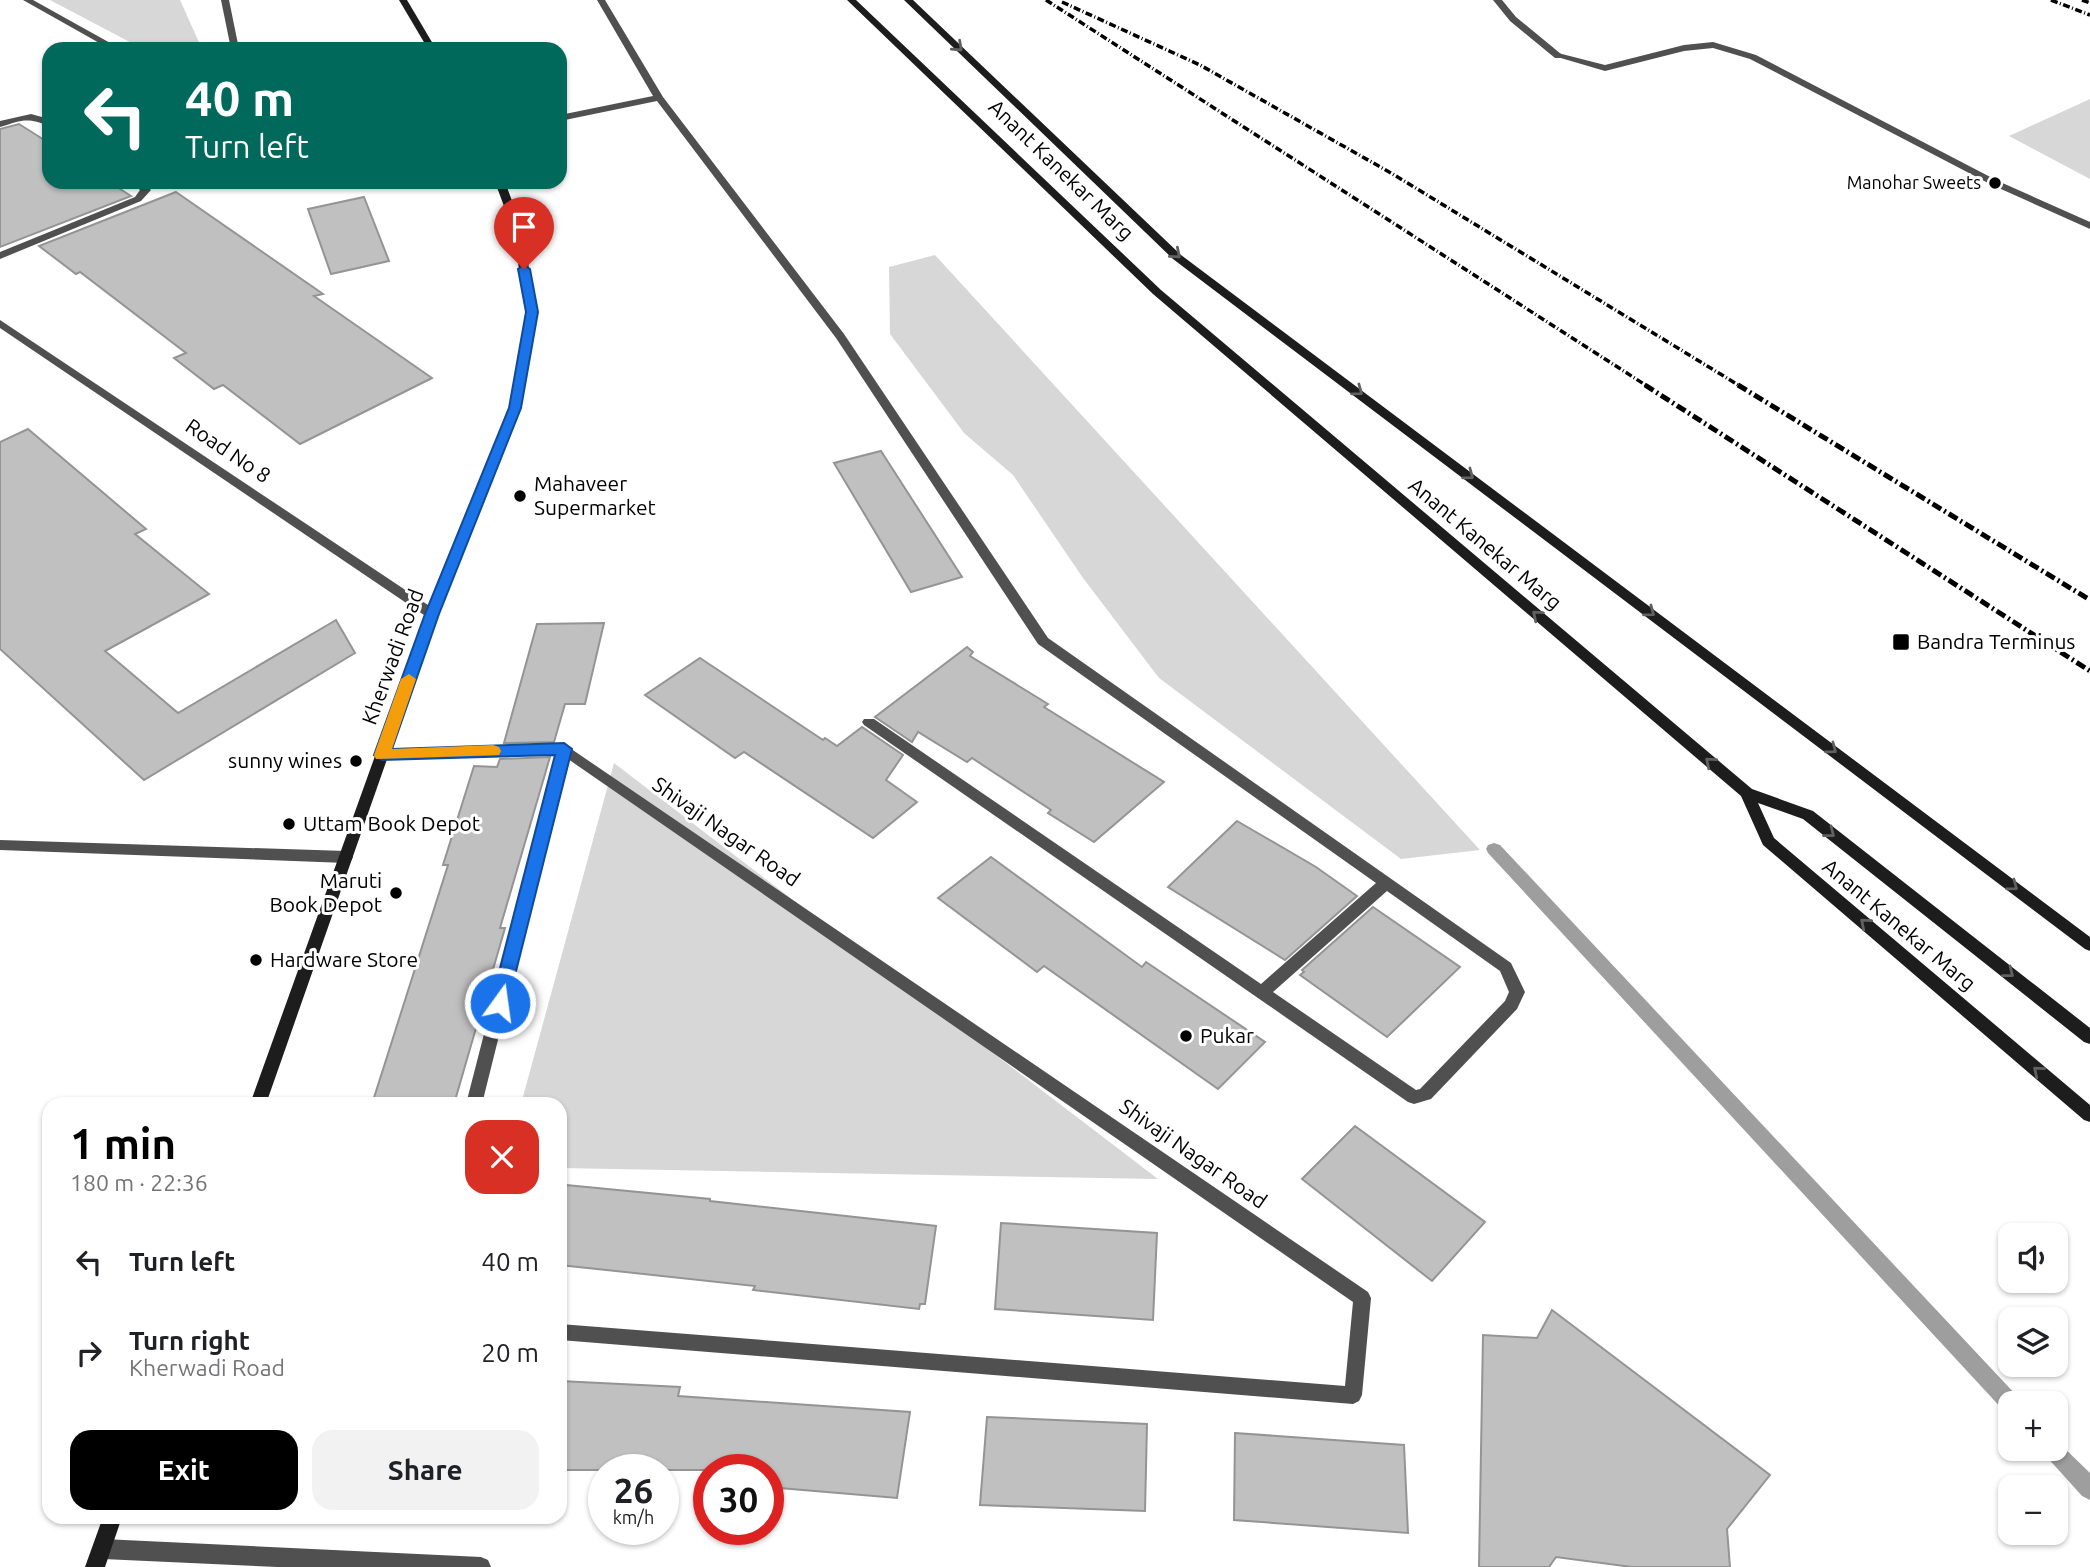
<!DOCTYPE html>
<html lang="en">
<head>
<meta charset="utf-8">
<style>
  body { margin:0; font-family:Ubuntu,sans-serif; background:#f2f2f2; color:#202124; height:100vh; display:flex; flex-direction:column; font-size:26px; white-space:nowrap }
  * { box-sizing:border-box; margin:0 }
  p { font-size:23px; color:#757577 }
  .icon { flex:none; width:38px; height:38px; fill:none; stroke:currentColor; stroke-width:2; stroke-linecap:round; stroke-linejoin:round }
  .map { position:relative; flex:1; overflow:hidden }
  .panel { position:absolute; left:42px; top:1097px; width:525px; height:427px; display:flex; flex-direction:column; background:#fff; border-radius:21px; box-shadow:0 2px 5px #0004 }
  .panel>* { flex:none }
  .hud { position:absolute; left:42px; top:42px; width:525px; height:147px; border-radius:21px; box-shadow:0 2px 5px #0004; background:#00695c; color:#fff; overflow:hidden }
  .tools { position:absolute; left:1998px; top:1223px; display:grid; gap:14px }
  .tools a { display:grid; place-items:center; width:70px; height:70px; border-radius:14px; background:#fff; box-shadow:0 2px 5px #0004; font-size:35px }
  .speed { position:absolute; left:588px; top:1454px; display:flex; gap:14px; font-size:35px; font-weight:700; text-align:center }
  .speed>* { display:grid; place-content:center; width:91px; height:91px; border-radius:50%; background:#fff; box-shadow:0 2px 5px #0004; line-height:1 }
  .speed small { font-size:18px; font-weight:400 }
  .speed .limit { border:10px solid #d22; background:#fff; color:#111 }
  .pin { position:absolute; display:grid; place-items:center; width:60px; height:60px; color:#fff; margin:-72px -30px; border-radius:50% 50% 50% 0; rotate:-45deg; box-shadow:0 0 7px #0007 }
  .pin .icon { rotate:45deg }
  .me { position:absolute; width:77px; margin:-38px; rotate:14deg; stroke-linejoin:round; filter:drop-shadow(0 0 5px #0008) }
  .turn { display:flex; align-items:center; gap:24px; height:147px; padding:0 28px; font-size:32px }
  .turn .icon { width:91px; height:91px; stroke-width:2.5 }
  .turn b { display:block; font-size:49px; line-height:60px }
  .round { display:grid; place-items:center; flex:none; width:74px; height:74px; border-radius:21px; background:#f2f2f2 }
  .overview { display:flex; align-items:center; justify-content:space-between; height:119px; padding:0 28px }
  h1 { font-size:42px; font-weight:700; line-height:52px; color:#000 }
  .primary-button { display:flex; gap:14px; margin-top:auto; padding:14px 28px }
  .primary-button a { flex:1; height:80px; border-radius:21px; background:#000; color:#fff; font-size:28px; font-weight:700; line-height:80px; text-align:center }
  .primary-button a+a { background:#f2f2f2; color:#202124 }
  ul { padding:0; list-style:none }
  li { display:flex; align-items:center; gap:21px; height:91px; padding:0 28px }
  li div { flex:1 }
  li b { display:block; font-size:26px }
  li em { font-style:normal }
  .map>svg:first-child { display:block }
  .green { fill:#d7d7d7 }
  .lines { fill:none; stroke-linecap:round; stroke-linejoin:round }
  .stream { fill:#9e9e9e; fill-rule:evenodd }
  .building { fill:#c0c0c0; stroke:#949494; stroke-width:2 }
  .lane { fill:#505050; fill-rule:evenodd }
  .street { fill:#505050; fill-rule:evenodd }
  .secondary { fill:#1d1d1d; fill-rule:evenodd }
  .rail-far1 { stroke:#000; stroke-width:3.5; stroke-dasharray:7 2.5 1 2.5; stroke-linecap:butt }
  .rail { stroke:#000; stroke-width:5; stroke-dasharray:10 3.5 2 3.5; stroke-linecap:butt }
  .oneway { stroke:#616161 }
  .route { fill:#1a73e8; stroke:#114b97; stroke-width:2 }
  .slow { fill:#f59e0b }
  .poi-dot { fill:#000; stroke:#fff; stroke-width:2.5 }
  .labels { text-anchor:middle; stroke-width:6; stroke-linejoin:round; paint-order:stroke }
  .far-poi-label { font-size:18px; fill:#000; stroke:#fff; text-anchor:end }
  .street-label { font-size:21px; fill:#000; stroke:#fff }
  .poi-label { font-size:21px; fill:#000; stroke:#fff; text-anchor:start }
</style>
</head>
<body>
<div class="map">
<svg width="2090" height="1567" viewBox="0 0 2090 1567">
  <rect width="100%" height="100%" fill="#fff"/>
  <!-- green -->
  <g class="green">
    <polygon points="50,0 180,0 202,49 143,49"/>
    <polygon points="2090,98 2090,179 2009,136 2090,99"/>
    <polygon points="935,255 1480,850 1401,859 1159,678 1083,578 1013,475 964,433 890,334 889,267"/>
    <polygon points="614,763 1158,1179 560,1168 560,1104 521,1104"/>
  </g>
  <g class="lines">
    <!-- stream -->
    <g class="stream">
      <polygon points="1494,843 1500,845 2018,1397 2021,1404 2011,1404 2011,1414 2004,1411 1488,853 1486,849 1488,845"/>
      <polygon points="2056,1440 2090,1473 2090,1500 2082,1496 2046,1456 2042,1449 2056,1449"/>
    </g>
  </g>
  <!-- building -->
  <g class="building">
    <polygon points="19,124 49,143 49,182 109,182 131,196 0,247 0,129"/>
    <polygon points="176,192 323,294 314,296 432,378 300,444 223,385 214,389 174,358 186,353 80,272 76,274 39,246"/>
    <polygon points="364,197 389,261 331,274 308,209"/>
    <polygon points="28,429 146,529 135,534 209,594 105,651 178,713 336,620 355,653 144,780 0,649 0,442"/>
    <polygon points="881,451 962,577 911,592 834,463"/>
    <polygon points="604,623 585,704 565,704 554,742 504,743 537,624"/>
    <polygon points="967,647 973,652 970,656 1048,704 1044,707 1164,782 1094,842 1048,813 1051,810 972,758 967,762 918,732 912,742 875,717"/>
    <polygon points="700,658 823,740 825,738 837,746 862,727 903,755 886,780 917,802 873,838 744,752 735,758 645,695"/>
    <polygon points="550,757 500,928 505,928 454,1104 372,1104 448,865 443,865 474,766 497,767 500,759"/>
    <polygon points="1237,821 1316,867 1357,896 1285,960 1168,887"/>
    <polygon points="991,857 1142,967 1146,962 1265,1042 1218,1089 1044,966 1037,972 938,898"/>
    <polygon points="1373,907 1460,967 1387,1037 1300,975 1304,972 1302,970"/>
    <polygon points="1355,1126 1485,1222 1432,1281 1302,1179"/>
    <polygon points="566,1185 710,1199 710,1201 936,1226 925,1304 920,1304 919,1309 753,1290 755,1286 560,1265 560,1203"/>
    <polygon points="1001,1223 1157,1233 1153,1320 995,1309"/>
    <polygon points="1552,1310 1770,1475 1727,1529 1730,1567 1632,1567 1556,1557 1549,1567 1479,1567 1483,1335 1537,1338"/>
    <polygon points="560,1381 680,1387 678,1396 910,1412 897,1498 768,1487 768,1470 560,1470"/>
    <polygon points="987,1417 1147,1424 1145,1511 980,1505"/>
    <polygon points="1235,1433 1404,1445 1408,1533 1234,1520"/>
  </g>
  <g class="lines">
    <!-- lane -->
    <polygon class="lane" points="1713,42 1756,55 1998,181 2090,222 2090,229 1992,185 1750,59 1713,48 1684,51 1605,71 1554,56 1558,53 1605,65 1684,45"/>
    <!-- street -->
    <g class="street">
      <polygon points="23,0 33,0 121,49 110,49"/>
      <polygon points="221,0 229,0 239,49 231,49"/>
      <path d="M597,0H605L663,97L844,334L1048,638L1511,963L1525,992L1517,1009L1431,1099L1414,1104L1408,1102L864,725L862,722L864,719H874L1261,984L1376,883L1038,644L836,338L657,101L560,121V115L653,96ZM1387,891L1500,971L1509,992L1505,1001L1420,1089L1416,1090L1273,992Z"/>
      <polygon points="1493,0 1502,0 1516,17 1561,54 1561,58 1555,58 1510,21"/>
      <path d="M31,114L49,119V126C27,117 22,120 0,127V121Z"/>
      <polygon points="131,182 142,182 151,190 141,201 0,259 0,252 135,197 140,190"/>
      <polygon points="0,320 437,611 438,614 437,617 427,617 0,328"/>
      <polygon points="564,744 1368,1292 1371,1298 1362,1395 1359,1401 1353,1404 560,1340 560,1324 1345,1386 1353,1302 568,759 482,1104 466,1104 556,754 382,760 375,755 382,750"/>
      <polygon points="0,840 346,851 351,853 353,857 351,861 346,863 0,850"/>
      <polygon points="103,1539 481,1557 488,1560 491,1567 277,1567 103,1559 96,1556 93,1549 96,1542"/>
    </g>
    <!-- secondary -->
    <g class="secondary">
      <polygon points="399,0 407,0 436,49 428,49"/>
      <polygon points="847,0 856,0 1161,290 1752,789 1813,811 2090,1028 2090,1044 2084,1042 1803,819 1758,803 1774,838 2090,1105 2090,1122 2084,1120 1763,845 1741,796 1153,294"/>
      <polygon points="904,0 913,0 1181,255 2090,937 2090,951 2085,949 1173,259"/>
      <polygon points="495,182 505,182 521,225 537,312 521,409 438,614 266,1104 250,1104 426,614 509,409 527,312 511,225"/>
      <polygon points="103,1517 122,1517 105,1567 85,1567"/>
    </g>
    <!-- rail-far1 -->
    <g class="rail-far1">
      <polyline points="1046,0 1647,386"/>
      <polyline points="2051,0 2090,15"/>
      <polyline points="2082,0 2090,3"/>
      <polyline points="1062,2 1200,65 1391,173 1740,386"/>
    </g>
    <!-- rail -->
    <g class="rail">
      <polyline points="1645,385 2090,671"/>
      <polyline points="1738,385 2090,600"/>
    </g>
  </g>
  <!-- one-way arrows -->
  <defs><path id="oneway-chevron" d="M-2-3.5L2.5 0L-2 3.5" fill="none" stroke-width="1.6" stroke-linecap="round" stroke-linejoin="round" transform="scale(1.75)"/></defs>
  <g class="oneway">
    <use href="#oneway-chevron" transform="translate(958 47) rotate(43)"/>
    <use href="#oneway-chevron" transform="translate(1176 254) rotate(41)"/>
    <use href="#oneway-chevron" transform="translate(1358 391) rotate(37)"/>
    <use href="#oneway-chevron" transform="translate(1469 475) rotate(37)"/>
    <use href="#oneway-chevron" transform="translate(1650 612) rotate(37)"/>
    <use href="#oneway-chevron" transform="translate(1537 615) rotate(-140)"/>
    <use href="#oneway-chevron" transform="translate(1832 749) rotate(37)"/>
    <use href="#oneway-chevron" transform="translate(1710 762) rotate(-140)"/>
    <use href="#oneway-chevron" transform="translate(1830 833) rotate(38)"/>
    <use href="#oneway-chevron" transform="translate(2013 886) rotate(37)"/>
    <use href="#oneway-chevron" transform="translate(1865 923) rotate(-140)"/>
    <use href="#oneway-chevron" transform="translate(2009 973) rotate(38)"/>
    <use href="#oneway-chevron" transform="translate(2038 1071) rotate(-140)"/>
  </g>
  <!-- route -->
  <polygon class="route" points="524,265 530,269 538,312 521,408 439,614 392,749 564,743 572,749 508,1003 506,1008 500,1010 493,1008 491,1003 555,755 382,760 374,755 425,614 509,408 526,312 518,269"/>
  <!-- slow -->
  <polygon class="slow" points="409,674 416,679 392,749 493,745 499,747 501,751 499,755 376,759 374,755 401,679"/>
  <!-- markers -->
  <g class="poi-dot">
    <circle cx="1995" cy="183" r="7"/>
    <circle cx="520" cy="496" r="7"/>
    <rect x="1892" y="633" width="18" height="18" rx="3.5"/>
    <circle cx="356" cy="761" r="7"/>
    <circle cx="289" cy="824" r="7"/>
    <circle cx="396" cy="893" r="7"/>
    <circle cx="256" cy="960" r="7"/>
    <circle cx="1186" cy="1036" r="7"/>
  </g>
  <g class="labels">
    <!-- far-poi labels -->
    <g class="far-poi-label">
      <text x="1981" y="189">Manohar Sweets</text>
    </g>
    <!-- street labels -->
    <g class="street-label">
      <text transform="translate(1061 170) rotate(44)" y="7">Anant Kanekar Marg</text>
      <text transform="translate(228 451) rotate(34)" y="7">Road No 8</text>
      <text transform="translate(1485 544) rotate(40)" y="7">Anant Kanekar Marg</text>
      <text transform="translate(393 657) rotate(-70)" y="7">Kherwadi Road</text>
      <text transform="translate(726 832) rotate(35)" y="7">Shivaji Nagar Road</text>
      <text transform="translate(1899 925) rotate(40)" y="7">Anant Kanekar Marg</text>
      <text transform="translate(1193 1154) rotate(35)" y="7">Shivaji Nagar Road</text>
    </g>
    <!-- poi labels -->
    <g class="poi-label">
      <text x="534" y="491">Mahaveer<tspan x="534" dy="24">Supermarket</tspan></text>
      <text x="1917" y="649">Bandra Terminus</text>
      <text x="342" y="768" text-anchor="end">sunny wines</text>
      <text x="303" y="831">Uttam Book Depot</text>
      <text x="382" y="888" text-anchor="end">Maruti<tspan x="382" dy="24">Book Depot</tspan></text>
      <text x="270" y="967">Hardware Store</text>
      <text x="1200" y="1043">Pukar</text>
    </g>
  </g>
</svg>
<div class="tools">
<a><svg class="icon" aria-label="sound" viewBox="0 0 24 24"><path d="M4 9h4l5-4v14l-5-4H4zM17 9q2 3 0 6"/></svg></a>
<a><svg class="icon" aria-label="layers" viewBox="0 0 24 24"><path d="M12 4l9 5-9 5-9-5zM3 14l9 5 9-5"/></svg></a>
<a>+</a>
<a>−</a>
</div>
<div class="speed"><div>26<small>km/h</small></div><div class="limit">30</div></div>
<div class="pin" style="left:524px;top:269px;background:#d93025"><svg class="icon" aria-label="arrive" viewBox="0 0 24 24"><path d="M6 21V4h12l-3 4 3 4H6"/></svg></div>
<svg class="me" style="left:500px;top:1003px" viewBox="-20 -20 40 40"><circle r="17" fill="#1a73e8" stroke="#fff" stroke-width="3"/><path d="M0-11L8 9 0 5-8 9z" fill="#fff"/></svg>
<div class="hud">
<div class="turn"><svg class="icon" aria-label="left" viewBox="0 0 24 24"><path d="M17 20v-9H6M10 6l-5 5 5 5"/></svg><div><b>40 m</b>Turn left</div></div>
</div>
<section class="panel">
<div class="overview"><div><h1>1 min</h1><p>180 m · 22:36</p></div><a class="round" style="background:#d93025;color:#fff"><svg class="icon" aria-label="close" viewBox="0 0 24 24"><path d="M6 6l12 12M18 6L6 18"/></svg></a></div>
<ul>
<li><svg class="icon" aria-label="left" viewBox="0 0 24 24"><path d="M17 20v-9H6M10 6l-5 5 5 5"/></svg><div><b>Turn left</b></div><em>40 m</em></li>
<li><svg class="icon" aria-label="right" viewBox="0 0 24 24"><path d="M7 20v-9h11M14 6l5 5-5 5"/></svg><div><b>Turn right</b><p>Kherwadi Road</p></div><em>20 m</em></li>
</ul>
<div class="primary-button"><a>Exit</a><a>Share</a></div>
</section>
</div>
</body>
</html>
